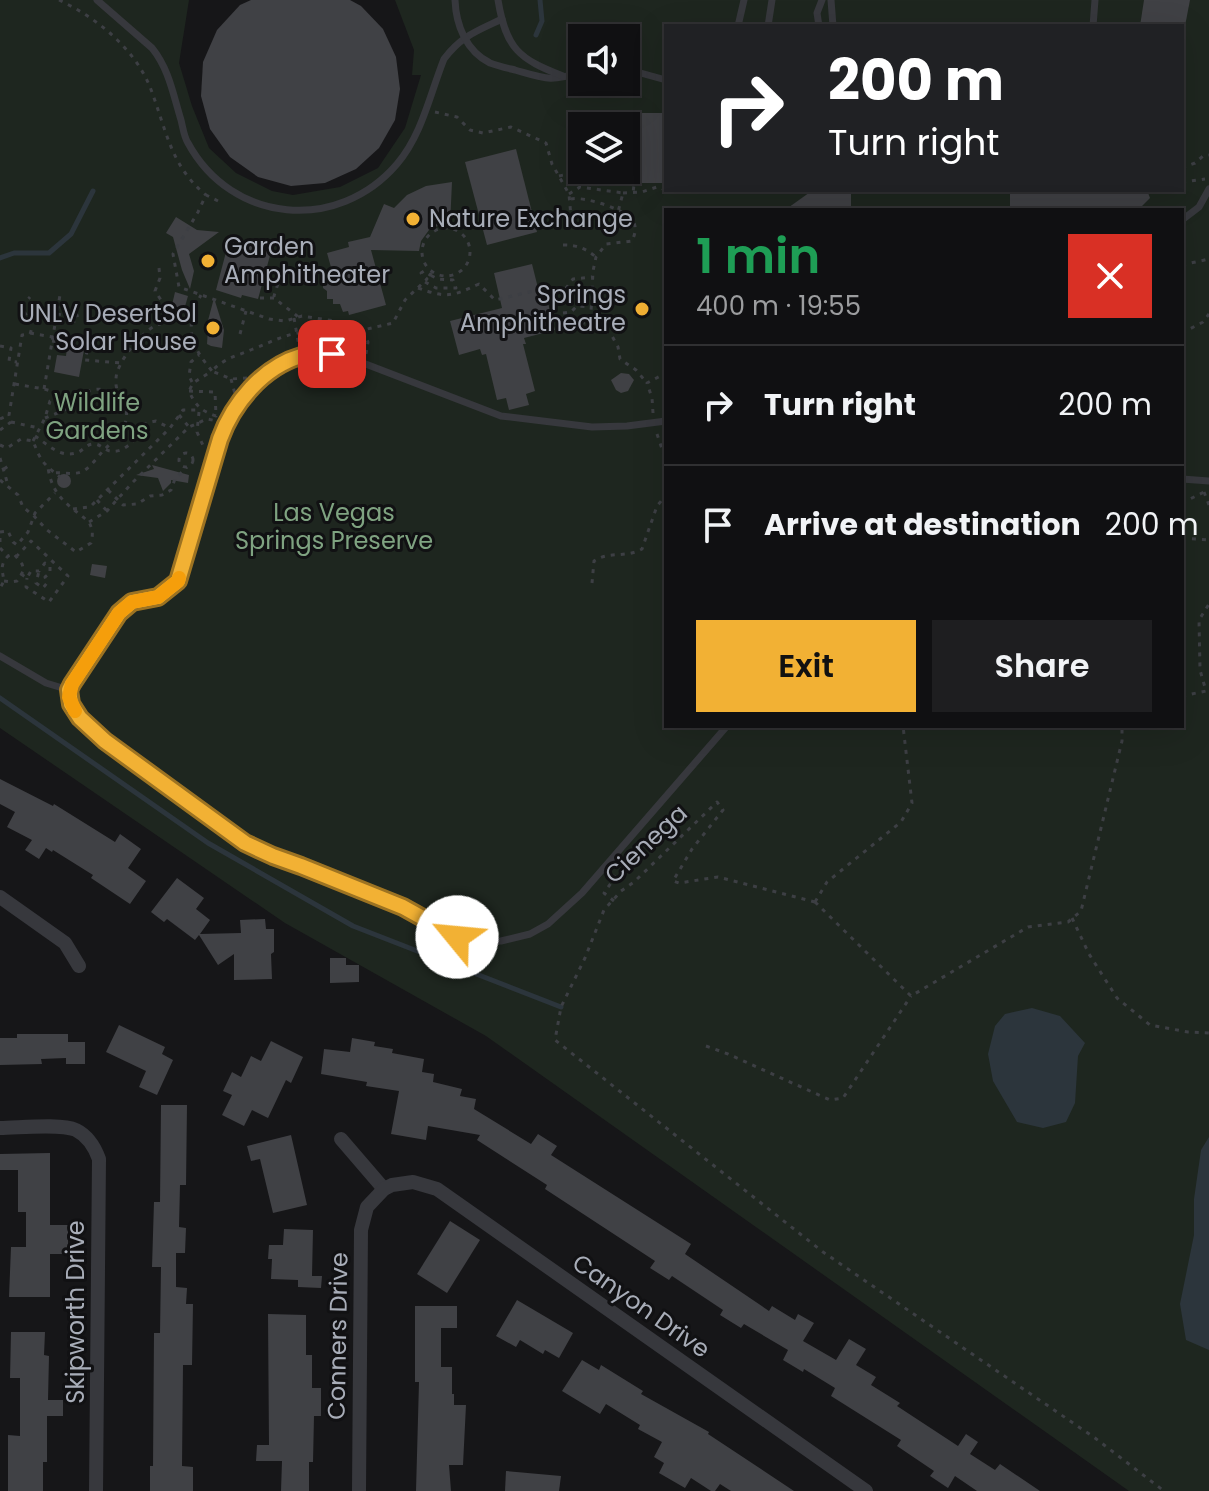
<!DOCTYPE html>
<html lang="en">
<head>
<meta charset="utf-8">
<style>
  body { margin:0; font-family:Poppins,sans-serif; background:#1e1e20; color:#f1f3f6; height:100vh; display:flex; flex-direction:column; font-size:30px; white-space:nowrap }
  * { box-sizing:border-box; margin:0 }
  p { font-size:26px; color:#9c9d9f }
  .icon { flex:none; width:44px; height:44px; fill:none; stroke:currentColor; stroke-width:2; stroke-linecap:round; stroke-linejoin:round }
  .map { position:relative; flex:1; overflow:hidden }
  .drawer { position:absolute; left:664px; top:208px; width:520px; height:520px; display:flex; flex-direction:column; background:#101012; border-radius:0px; box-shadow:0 8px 32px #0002,0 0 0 2px #303032 }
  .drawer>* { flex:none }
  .banner { position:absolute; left:664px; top:24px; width:520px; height:168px; border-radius:0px; box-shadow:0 8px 32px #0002,0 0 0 2px #303032; background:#202124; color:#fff; overflow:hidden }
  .controls { position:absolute; left:568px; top:24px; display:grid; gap:16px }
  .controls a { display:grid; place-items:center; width:72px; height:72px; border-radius:0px; background:#101012; box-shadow:0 8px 32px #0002,0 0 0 2px #303032; font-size:40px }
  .pin { position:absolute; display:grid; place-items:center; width:68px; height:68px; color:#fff; margin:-34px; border-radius:16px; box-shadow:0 4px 12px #0006 }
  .me { position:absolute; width:88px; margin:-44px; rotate:298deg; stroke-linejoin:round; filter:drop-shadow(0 0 6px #0008) }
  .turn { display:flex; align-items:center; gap:28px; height:168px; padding:0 32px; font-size:36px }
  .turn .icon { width:104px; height:104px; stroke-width:2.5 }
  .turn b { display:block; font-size:56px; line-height:68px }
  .round { display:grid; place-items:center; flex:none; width:84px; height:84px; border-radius:0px; background:#1e1e20 }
  .headline { display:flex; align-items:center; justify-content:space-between; height:136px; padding:0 32px }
  h1 { font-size:48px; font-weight:600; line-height:60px; color:#1e9e55 }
  .cta { display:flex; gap:16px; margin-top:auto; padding:16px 32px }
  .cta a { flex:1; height:92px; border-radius:0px; background:#f2b134; color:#111; font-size:32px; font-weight:600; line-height:92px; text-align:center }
  .cta a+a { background:#1e1e20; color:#f1f3f6 }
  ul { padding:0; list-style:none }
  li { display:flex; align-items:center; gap:24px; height:120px; padding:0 32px; border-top:2px solid #303032 }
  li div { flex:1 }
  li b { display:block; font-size:30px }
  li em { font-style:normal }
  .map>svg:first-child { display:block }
  .green { fill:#1e261f; fill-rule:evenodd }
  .water { fill:#2c353c }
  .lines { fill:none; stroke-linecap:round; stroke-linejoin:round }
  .stream { stroke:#2c353c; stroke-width:5 }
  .building { fill:#404145 }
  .path { stroke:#3d3f44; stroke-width:3; stroke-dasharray:4 6; stroke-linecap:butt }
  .service { stroke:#37383d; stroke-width:7 }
  .minor { stroke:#37383d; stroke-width:14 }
  .route-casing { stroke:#9d7322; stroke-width:20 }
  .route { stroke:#f2b134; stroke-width:14 }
  .slow { stroke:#f59e0b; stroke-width:14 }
  .poi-dot { fill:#f2b134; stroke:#111113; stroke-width:3 }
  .labels { text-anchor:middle; stroke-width:6; stroke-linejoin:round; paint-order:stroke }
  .poi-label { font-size:24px; fill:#a8adb8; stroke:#111113; text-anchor:start }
  .park-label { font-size:24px; fill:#7fa381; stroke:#111113 }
  .street-label { font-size:24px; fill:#a8adb8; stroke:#111113 }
</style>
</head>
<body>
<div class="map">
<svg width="1209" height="1491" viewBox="0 0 1209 1491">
  <rect width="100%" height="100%" fill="#161618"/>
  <!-- green -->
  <path class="green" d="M0,0H189L179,63L192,106L209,148L236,173L272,191L293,195L340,187L378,168L405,128L421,75H412L414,50L395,0H1209V1491H1129L486,1036L285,923L0,728ZM666,26H1182V190H666ZM582,38H626V82H582ZM582,126H626V170H582ZM666,210H1182V726H666Z"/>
  <!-- water -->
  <g class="water">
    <polygon points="1032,1008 1060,1016 1085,1043 1078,1056 1075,1103 1066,1122 1043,1128 1017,1122 993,1081 988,1054 995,1026 1005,1014"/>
    <polygon points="1209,1137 1209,1350 1186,1340 1180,1304 1194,1235 1194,1199 1201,1150"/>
  </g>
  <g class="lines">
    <!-- stream -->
    <g class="stream">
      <polyline points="536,35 542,21 540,0"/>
      <polyline points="0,258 14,253 49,253 71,234 93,191"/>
      <polyline points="0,698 208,843 353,926 561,1007"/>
    </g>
  </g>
  <!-- building -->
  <g class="building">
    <polygon points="251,0 350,0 361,6 383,29 396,57 400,89 395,120 379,148 356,169 325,183 291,186 258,177 230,157 210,129 201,96 203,62 217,30 240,5"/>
    <polygon points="1144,0 1190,0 1185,26 1140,26"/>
    <polygon points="617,113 666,113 666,183 617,183 617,170 626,170 626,126 617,126"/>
    <polygon points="516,149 537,232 487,245 465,162"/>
    <polygon points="452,182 450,225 440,225 429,230 421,241 419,251 371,250 386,305 349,315 348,311 343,312 340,304 333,304 333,299 327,299 327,291 323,288 323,278 334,278 327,253 349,247 348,242 370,237 384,204 394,208 407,195 426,186"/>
    <polygon points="813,190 851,190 851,210 785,210"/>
    <polygon points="1010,190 1147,190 1150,198 1138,210 1015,210 1015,206 1010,206"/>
    <polygon points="176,217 197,230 219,232 189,254 194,271 190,289 182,270 173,237 166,233"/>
    <polygon points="230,237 256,245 255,248 271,252 258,299 242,295 241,298 216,290"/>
    <polygon points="532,264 540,296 546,295 555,330 524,338 526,344 523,344 535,391 526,394 529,405 509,410 506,398 497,400 486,354 482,355 480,349 459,355 450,321 502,308 494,273"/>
    <polygon points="175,292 188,296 184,310 172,305"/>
    <polygon points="214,298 224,330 222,348 211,346 207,344 208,328 206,328"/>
    <polygon points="67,347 84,350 79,377 54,372 57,355 66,356"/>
    <polygon points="621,373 629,374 634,380 628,391 621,393 616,390 611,380"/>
    <polygon points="152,465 189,475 188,483 171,480 171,483 163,491 158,478 136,475 154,469"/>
    <circle cx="64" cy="481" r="7"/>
    <polygon points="92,564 107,566 105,578 90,575"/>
    <polygon points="0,779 53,806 54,804 115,842 120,834 141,849 128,868 146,881 130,904 91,878 93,875 53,850 52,852 46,848 39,859 25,850 32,840 7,827 15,812 0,804"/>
    <polygon points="177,878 204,898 196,909 210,920 200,934 241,933 240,920 265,919 266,929 274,929 274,952 271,954 272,979 234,980 234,954 218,965 199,935 195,940 167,919 164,922 151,912"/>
    <polygon points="330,958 346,958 346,965 359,965 359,982 330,983"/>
    <polygon points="119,1025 165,1047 162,1054 173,1060 157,1095 139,1087 146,1071 106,1052"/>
    <polygon points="17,1034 68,1034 68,1042 85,1042 85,1064 66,1064 66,1058 41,1059 42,1064 0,1065 0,1038 17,1038"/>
    <polygon points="352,1038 375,1042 374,1046 393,1049 392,1053 424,1059 422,1072 434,1074 433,1082 462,1089 460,1096 476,1099 474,1109 531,1144 538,1134 557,1146 551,1155 691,1244 685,1254 769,1311 772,1306 795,1320 798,1314 814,1323 803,1341 836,1360 849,1339 866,1349 856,1365 876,1377 871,1385 900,1403 897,1406 958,1446 966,1434 978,1442 970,1454 995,1470 1000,1464 1040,1491 977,1491 955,1476 948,1488 930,1476 934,1471 897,1446 901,1440 831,1396 835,1388 804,1369 803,1372 783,1360 788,1350 744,1324 741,1328 720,1315 723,1310 672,1276 669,1280 650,1268 655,1261 545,1189 547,1185 477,1140 480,1135 428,1126 426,1140 391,1134 399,1091 366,1086 367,1082 321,1074 324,1049 350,1052"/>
    <polygon points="271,1041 303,1057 291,1083 286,1080 268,1118 252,1110 244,1126 222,1115 232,1095 223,1091 232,1072 241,1077 251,1056 261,1061"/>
    <polygon points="161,1105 187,1105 186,1185 180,1185 179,1227 186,1228 185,1253 176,1253 176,1287 187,1288 186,1304 193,1304 192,1365 183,1365 182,1466 193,1467 193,1491 150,1491 150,1466 153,1466 154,1333 160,1333 161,1267 152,1267 154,1202 160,1202"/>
    <polygon points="291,1135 307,1205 273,1213 260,1159 251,1161 247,1146"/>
    <polygon points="50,1153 50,1225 68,1225 68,1254 50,1254 50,1297 9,1297 11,1247 26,1247 26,1212 18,1212 18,1170 0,1170 0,1154"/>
    <polygon points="450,1221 480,1240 447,1293 417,1274"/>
    <polygon points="284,1229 313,1230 312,1276 322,1276 321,1288 298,1287 298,1280 271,1279 272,1259 268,1259 269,1245 283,1245"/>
    <polygon points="517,1300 573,1333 559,1358 545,1350 543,1354 520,1340 516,1347 496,1336"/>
    <polygon points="415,1306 457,1306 457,1328 441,1328 441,1367 452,1367 452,1394 454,1394 454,1405 466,1405 463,1465 449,1465 451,1491 416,1491 419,1382 415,1382"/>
    <polygon points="268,1314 306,1315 306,1355 312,1355 312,1388 321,1388 321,1416 314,1416 313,1462 309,1462 309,1491 281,1491 282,1461 256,1461 257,1445 269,1445"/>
    <polygon points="11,1332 45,1332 44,1355 49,1356 48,1400 63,1400 63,1416 47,1416 47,1462 43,1462 43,1491 8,1491 8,1435 20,1436 20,1378 10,1378"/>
    <polygon points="582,1360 599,1370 601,1365 643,1391 641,1394 709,1432 708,1434 794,1491 731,1491 720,1484 715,1491 711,1491 691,1478 685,1488 659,1473 664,1463 654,1457 662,1442 638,1429 640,1425 606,1404 600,1414 562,1391"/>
    <polygon points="506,1471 561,1476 559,1491 505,1491"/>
  </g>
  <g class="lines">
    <!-- path -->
    <g class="path">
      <path d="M59,0C97,18 134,48 150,87C166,128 170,166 206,195"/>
      <polyline points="435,112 457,117 470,130 483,133 511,127 546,143 552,164 569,194 571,217"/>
      <polyline points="1182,168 1195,163 1203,156 1209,155"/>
      <polyline points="598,170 607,177 635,176 633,193"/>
      <path d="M559,176C570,173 582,175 592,170"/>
      <polyline points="1182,182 1205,179"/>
      <polyline points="667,190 677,192 680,190"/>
      <polyline points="623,193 642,192 657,187 666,190"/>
      <polyline points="569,194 580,187 623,193 618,212"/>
      <path d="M571,199C584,196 625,209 633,221C637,228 635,234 632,241L606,244L596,257L593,271L591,312L599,326L612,336L618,347L620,359L636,370L647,383"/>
      <polyline points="218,201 206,195 198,212 173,254 179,287 269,319 285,321 302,316 335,321 363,330"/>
      <circle cx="446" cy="252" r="24"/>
      <path d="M563,245C577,245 585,248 596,257"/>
      <path d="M284,265L274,296C277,302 292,311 298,317"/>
      <polyline points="1182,265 1209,259"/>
      <polyline points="159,268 160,278 155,291 163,303 178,314"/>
      <polyline points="425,282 436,288 456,288 453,280 438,279 430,275"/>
      <path d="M418,288C446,298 451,297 479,284L495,300L534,291L563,292L573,279L592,277"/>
      <polyline points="260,298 275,298"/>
      <polyline points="563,313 571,312 577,306 591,307"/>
      <polyline points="57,314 70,316 75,313 77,315 78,320 72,322 70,316"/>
      <polyline points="294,318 299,346"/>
      <polyline points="562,326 573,328 584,323 599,326"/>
      <polyline points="30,333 53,337"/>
      <polyline points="1182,333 1203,322 1209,314"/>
      <polyline points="240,334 246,311"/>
      <polyline points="52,341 88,347 85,360 121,363"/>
      <polyline points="0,346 11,348 9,361 17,362"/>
      <polyline points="366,354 368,342 363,330 393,323 405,300 427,279 421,273 424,271 430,275 432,272"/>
      <path d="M247,378L231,379L212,371C224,358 237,356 253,349C269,343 281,336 298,333"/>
      <polyline points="231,379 235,394"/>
      <polyline points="192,382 189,376 191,362 199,355"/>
      <polyline points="15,384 44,389 61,394"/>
      <polyline points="44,389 60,295"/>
      <path d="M189,391L215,392L216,416C201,411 195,405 189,391L193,383L212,371C190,345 184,327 201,295"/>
      <path d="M119,398C118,392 115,385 116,379C116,363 142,331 157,325C169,320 167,324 178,314L192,318"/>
      <polyline points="199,412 197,432 205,450"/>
      <polyline points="653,413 652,398 647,383 666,373"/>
      <polyline points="179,415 189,427"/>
      <path d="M45,418C52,415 61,412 68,408C78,402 78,394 92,390C101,388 109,390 116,395C140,417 118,436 102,452C97,458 91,466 85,470C76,476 64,472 54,473"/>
      <polyline points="0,419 9,415"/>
      <polyline points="11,422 39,428"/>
      <path d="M0,430L11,422L9,415L22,335L30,334C35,322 25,317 22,306L30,297"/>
      <polyline points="657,434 666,461"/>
      <path d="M35,436C47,444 60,458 76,453C82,452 86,444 93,444C99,443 104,450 110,451C125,454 139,437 143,424L156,421L170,428"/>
      <polyline points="33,441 45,418 50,401 57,397 72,392 84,392"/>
      <path d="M0,445L7,448L21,439L33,441C41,461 42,463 60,477"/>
      <circle cx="186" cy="460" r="7"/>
      <polyline points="0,458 8,485"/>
      <polyline points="4,469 11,464"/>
      <path d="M0,480L18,495L23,507L34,516L47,530L76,552L91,543C93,535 93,530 89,522C68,504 53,498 48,468"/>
      <polyline points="108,490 123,505 137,504 150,496 162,495 171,490 175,479 187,467"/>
      <polyline points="1204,492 1209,505"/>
      <polyline points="97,500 107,511"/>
      <polyline points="1182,503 1204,492"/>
      <polyline points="73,509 90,507 170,428 183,410 199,410"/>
      <polyline points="89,522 107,511 131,484 189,427 207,419 217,421"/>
      <polyline points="1182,538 1209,540"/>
      <polyline points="0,542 0,532 8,531 13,542 17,545 28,532 35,513 55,493"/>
      <path d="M0,548L8,556C0,565 2,569 4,581L0,588"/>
      <polyline points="16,557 31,541 68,576 49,602 26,587 27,578"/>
      <polyline points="21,574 27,578 31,571 39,571 45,563 50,566 50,573 45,577 47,583 43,588 36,583 39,571"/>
      <polyline points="4,581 11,582 17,581 24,570 22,564 14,554 8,556"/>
      <path d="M592,583L594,561C608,551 627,558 642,549L657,506L666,495"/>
      <polyline points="1182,696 1206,691 1200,670 1199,620 1209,604"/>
      <polyline points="614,901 604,893 611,883 615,874"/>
      <polyline points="815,902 718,877 679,883 673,881 692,849 723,810 717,802 634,882 621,891 604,910 585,958 561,1007 555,1040 823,1252 1095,1438 1164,1491"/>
      <polyline points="815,902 911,996 1028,927 1068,922 1081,911 1122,741 1122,726"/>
      <polyline points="815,902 827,882 901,822 912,803 903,726"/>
      <polyline points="1072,918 1089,954 1117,998 1150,1025 1188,1032 1209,1033"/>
      <polyline points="706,1046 728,1054 830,1100 843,1098 911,996"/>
    </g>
    <!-- service -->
    <g class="service">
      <path d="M97,0L152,48C169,69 173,94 181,120C183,128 184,137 188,143C232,224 338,233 397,164C422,135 430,94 444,59C461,36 477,31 502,19"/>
      <path d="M455,0C456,25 466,51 490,63C498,66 507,68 515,70C546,79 550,82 582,72"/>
      <path d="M498,0C506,49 519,59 563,76"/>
      <polyline points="831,0 833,26"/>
      <polyline points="738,26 744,0"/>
      <polyline points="768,26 772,0"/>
      <polyline points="819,26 817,13 822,0"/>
      <polyline points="1093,26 1095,0"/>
      <polyline points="626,69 666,80"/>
      <polyline points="1182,220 1199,207 1209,189"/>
      <polyline points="666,421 627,426 592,427 501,416 363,363 332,354 300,356 263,377 233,410 220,439 178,581 158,597 132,602 119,613 72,684 69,690 71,704 80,718 105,741 245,843 273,856 403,907 438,928 457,937 474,941 501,941 530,934 548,924 582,893 727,726"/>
      <polyline points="1182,479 1209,481"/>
      <polyline points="0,656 46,683 69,690"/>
    </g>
    <!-- minor -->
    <g class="minor">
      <polyline points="0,897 65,943 79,966"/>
      <path d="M0,1128C18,1128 61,1123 76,1130C88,1136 95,1148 99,1159L96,1491"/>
      <polyline points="341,1139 384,1189"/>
      <polyline points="359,1491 361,1230 367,1207 384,1189 392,1185 413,1182 437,1189 866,1491"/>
    </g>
  </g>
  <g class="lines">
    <!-- route casing -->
    <g class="route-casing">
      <path id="route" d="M332,354C322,354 310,353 301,356C263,367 233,403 220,439L178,581L158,597L132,602L119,613L72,684L69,690L71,704L80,718L105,741L245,843L273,856L301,866L403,907L457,937"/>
    </g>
    <!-- route -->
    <use href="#route" class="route"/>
    <!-- slow -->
    <polyline class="slow" points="75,711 69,697 72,684 119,613 132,602 158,597 178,581 179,578"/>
  </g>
  <!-- markers -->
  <g class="poi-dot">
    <circle cx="413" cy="219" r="8"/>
    <circle cx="208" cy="261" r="8"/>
    <circle cx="642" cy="309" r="8"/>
    <circle cx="213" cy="328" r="8"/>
  </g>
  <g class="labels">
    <!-- poi labels -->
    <g class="poi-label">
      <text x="429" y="227">Nature Exchange</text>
      <text x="224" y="255">Garden<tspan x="224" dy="28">Amphitheater</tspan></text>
      <text x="626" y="303" text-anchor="end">Springs<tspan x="626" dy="28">Amphitheatre</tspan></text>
      <text x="197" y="322" text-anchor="end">UNLV DesertSol<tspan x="197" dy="28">Solar House</tspan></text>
    </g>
    <!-- park labels -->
    <g class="park-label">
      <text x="97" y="411">Wildlife<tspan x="97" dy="28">Gardens</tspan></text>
      <text x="334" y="521">Las Vegas<tspan x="334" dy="28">Springs Preserve</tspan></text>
    </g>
    <!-- street labels -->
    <g class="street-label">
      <text transform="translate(646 844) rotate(-43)" y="8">Cienega</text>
      <text transform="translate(641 1306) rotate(35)" y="8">Canyon Drive</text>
      <text transform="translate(76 1312) rotate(-90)" y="8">Skipworth Drive</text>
      <text transform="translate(338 1336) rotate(-89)" y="8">Conners Drive</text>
    </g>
  </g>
</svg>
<div class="controls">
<a><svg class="icon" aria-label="sound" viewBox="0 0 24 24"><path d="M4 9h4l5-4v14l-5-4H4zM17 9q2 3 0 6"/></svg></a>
<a><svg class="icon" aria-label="layers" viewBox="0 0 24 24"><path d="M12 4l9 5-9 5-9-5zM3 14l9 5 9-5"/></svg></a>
</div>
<div class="pin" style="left:332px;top:354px;background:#d93025"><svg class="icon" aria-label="arrive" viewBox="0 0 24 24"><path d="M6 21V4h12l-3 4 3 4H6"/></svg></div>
<svg class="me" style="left:457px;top:937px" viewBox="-20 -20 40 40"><circle r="19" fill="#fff"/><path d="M0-13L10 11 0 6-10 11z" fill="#f2b134"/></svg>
<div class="banner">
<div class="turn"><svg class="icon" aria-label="right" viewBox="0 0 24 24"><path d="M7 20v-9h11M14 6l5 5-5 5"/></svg><div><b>200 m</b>Turn right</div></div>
</div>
<section class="drawer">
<div class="headline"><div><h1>1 min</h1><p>400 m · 19:55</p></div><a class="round" style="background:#d93025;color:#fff"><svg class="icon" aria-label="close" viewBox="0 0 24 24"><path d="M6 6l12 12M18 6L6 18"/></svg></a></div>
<ul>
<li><svg class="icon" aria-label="right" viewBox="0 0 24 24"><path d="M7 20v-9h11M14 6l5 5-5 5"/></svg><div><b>Turn right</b></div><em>200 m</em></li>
<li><svg class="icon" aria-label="arrive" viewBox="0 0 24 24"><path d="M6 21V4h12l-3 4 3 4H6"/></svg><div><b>Arrive at destination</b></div><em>200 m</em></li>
</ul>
<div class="cta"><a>Exit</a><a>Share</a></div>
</section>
</div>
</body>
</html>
